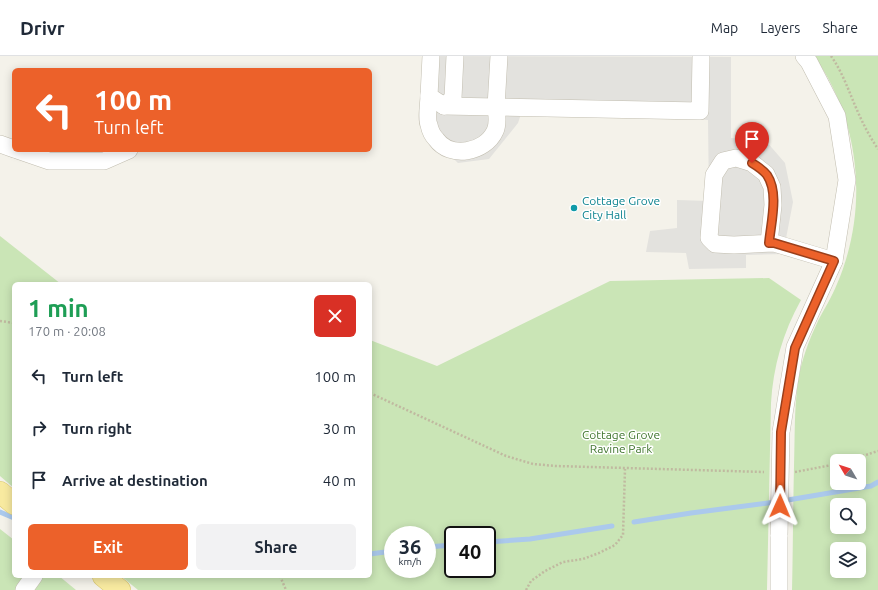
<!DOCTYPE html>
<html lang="en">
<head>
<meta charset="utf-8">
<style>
  body { margin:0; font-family:Ubuntu,sans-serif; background:#f2f2f3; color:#1f2937; height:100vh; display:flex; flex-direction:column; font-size:15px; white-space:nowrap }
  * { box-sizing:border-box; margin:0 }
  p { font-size:13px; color:#747a83 }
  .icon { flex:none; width:22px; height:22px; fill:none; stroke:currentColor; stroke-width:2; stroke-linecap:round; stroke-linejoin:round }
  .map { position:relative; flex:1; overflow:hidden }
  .sheet { position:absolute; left:12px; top:226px; width:360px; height:296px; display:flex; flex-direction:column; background:#fff; border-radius:6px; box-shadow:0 2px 10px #0003 }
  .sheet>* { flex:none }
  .guide { position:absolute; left:12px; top:12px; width:360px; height:84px; border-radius:6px; box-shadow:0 2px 10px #0003; background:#ec612a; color:#fff; overflow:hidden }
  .needle { width:26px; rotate:309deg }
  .fabs { position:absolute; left:830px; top:398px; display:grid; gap:8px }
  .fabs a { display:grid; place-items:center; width:36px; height:36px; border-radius:6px; background:#fff; box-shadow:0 2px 10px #0003; font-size:20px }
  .speed { position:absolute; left:384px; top:470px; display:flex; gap:8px; font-size:20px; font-weight:700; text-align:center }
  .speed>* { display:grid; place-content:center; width:52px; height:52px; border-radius:50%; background:#fff; box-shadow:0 2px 10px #0003; line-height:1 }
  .speed small { font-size:10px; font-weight:400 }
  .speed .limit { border:2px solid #111; border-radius:6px; background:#fff; color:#111 }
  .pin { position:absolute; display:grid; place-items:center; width:34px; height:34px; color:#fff; margin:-41px -17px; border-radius:50% 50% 50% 0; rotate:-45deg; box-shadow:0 0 4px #0007 }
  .pin .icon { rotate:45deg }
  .me { position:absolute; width:44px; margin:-22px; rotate:1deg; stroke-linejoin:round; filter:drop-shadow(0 0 3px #0008) }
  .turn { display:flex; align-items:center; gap:14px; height:84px; padding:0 16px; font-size:18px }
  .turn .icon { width:52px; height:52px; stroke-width:2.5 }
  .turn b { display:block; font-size:28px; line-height:34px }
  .round { display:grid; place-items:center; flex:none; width:42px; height:42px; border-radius:6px; background:#f2f2f3 }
  .overview { display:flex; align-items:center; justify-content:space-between; height:68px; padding:0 16px }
  h1 { font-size:24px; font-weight:700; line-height:30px; color:#1e9e55 }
  .primary-button { display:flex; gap:8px; margin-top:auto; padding:8px 16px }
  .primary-button a { flex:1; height:46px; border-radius:6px; background:#ec612a; color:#fff; font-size:16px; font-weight:700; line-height:46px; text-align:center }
  .primary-button a+a { background:#f2f2f3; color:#1f2937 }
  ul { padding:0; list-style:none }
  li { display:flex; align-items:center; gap:12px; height:52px; padding:0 16px }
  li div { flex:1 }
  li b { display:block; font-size:15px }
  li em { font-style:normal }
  header { display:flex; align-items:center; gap:24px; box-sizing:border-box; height:56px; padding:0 20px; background:#fff; border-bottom:1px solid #e0e1e3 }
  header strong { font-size:19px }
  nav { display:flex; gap:22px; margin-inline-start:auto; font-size:14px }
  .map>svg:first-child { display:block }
  .green { fill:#cae5b6; fill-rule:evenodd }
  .parking { fill:#e3e2de }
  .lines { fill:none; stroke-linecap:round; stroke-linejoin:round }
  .stream { stroke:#abc9ec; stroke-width:5 }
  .minor-casing { stroke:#c2beb0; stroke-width:18 }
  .major-casing { stroke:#dcca70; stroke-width:22 }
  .path { stroke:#c0b9a0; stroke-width:2.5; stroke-dasharray:2 2; stroke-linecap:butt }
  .minor { stroke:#fff; stroke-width:17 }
  .major { stroke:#f8eaa0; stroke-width:21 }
  .minor-bridge-casing { stroke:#c2beb0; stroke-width:18; stroke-linecap:butt }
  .minor-bridge { stroke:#fff; stroke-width:17 }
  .route-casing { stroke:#993f1b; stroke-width:10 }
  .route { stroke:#ec612a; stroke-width:7 }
  .culture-dot { fill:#0f9aa8; stroke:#fff; stroke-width:1.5 }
  .labels { text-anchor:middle; stroke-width:3; stroke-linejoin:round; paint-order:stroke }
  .culture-label { font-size:12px; fill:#0d838f; stroke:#fff; text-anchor:start }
  .park-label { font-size:12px; fill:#41762f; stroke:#fff }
</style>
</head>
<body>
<header>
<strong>Drivr</strong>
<nav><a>Map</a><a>Layers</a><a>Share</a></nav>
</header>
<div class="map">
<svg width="878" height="534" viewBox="0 0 878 534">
  <rect width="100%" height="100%" fill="#f4f2ea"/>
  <!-- green -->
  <g class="green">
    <path d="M814,0H878V534H792C793,493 793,451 794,410C795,382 794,353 798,326C801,305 809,284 818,265C824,253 832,241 837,228C869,154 861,65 814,0ZM837,405H859V427H837ZM837,449H859V471H837ZM837,493H859V515H837Z"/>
    <polygon points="0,180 61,228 14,228 14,432 0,420"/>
    <path d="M769,222L801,244C783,276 773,311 771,347L767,534H138L121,520H370V284L437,310L610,225ZM393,479H427V513H393ZM453,479H487V513H453Z"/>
    <polygon points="0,473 14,484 14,520 59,520 76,534 0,534"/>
  </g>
  <!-- parking -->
  <polygon class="parking" points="427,0 731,1 731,82 766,85 785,107 793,146 783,198 746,199 746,212 689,213 686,197 646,196 650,175 677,172 677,144 709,145 708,64 523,52 518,67 489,103 458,107 429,79"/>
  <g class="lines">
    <!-- stream -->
    <g class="stream">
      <polyline points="0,456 14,462"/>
      <polyline points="634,466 691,457 776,446 871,430 878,426"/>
      <polyline points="487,486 530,483 612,470"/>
      <polyline points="427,491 453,489"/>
      <polyline points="370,498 393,495"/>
    </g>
    <!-- minor casing -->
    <g class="minor-casing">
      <g id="minor">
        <polyline points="431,0 429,40 444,50 453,42 455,0"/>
        <path d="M429,39C429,47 426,63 429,69C430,74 433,80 436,83C450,103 485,97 495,75C498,69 497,58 496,51L499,0"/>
        <polyline points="444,50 700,55 701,0"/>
        <polyline points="0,88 14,93"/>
        <polyline points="17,94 49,105 104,105 129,94"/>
        <polyline points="769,187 773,149 772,131 766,118 752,107 736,102 723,105 714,119 709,182 715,188 734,189 774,187 834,205"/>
        <polyline points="781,376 795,291 834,205 847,124 837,60 809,6 804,0"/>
        <polyline points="779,479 779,534"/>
        <polyline points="24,534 34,520"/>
      </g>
    </g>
    <!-- major casing -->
    <g class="major-casing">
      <g id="major">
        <polyline points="0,436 14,448"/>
        <polyline points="103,520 120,534"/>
      </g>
    </g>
    <!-- path -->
    <g class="path">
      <path d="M831,0C843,17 849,36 857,54C863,68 870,81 878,93"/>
      <polyline points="0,265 14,267"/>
      <polyline points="370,337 506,400 533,408 556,410 764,416"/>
      <polyline points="847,405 878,395"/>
      <polyline points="795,416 837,408"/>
      <polyline points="280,520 286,534"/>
      <polyline points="526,534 531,525 545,515 563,506 583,503 599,497 615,489 623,479 625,413"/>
    </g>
    <!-- minor -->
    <use href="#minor" class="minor"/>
    <!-- major -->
    <use href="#major" class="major"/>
    <!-- minor-bridge casing -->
    <g class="minor-bridge-casing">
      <polyline id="minor-bridge" points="779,479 781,376"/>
    </g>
    <!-- minor-bridge -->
    <use href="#minor-bridge" class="minor-bridge"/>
  </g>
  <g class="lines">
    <!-- route casing -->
    <g class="route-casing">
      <path id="route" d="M752,107C757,110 763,114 767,119C779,137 771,166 769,187H774L834,205L795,292L781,376L780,450"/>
    </g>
    <!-- route -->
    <use href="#route" class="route"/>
  </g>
  <!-- markers -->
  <circle class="culture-dot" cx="574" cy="152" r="4"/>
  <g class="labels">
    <!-- culture labels -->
    <g class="culture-label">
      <text x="582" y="149">Cottage Grove<tspan x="582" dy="14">City Hall</tspan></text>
    </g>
    <!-- park labels -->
    <g class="park-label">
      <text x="621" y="383">Cottage Grove<tspan x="621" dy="14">Ravine Park</tspan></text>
    </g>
  </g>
</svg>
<div class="fabs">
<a><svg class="needle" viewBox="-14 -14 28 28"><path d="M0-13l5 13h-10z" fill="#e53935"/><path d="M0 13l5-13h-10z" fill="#747a83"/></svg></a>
<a><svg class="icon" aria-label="search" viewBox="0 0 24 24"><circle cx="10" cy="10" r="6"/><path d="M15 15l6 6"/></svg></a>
<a><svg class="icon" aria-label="layers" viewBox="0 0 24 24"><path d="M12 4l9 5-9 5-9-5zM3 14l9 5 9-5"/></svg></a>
</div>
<div class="speed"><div>36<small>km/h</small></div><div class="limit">40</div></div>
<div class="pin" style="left:752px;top:107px;background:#d93025"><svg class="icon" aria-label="arrive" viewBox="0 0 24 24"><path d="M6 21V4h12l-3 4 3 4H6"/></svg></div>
<svg class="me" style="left:780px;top:450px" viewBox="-20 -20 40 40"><path d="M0-17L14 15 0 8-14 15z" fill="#ec612a" stroke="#fff" stroke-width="4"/></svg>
<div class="guide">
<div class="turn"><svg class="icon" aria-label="left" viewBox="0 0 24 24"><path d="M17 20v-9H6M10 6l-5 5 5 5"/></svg><div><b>100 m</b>Turn left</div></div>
</div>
<section class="sheet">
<div class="overview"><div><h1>1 min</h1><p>170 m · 20:08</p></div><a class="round" style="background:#d93025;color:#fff"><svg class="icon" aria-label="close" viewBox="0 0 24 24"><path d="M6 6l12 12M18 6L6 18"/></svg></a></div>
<ul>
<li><svg class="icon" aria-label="left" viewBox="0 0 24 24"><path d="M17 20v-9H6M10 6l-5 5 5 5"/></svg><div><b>Turn left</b></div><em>100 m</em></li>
<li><svg class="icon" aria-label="right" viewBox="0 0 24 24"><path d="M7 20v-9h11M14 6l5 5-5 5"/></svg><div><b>Turn right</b></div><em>30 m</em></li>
<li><svg class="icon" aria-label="arrive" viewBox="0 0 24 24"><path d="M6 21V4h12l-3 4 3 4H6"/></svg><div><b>Arrive at destination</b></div><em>40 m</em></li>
</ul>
<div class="primary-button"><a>Exit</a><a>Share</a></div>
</section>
</div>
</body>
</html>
